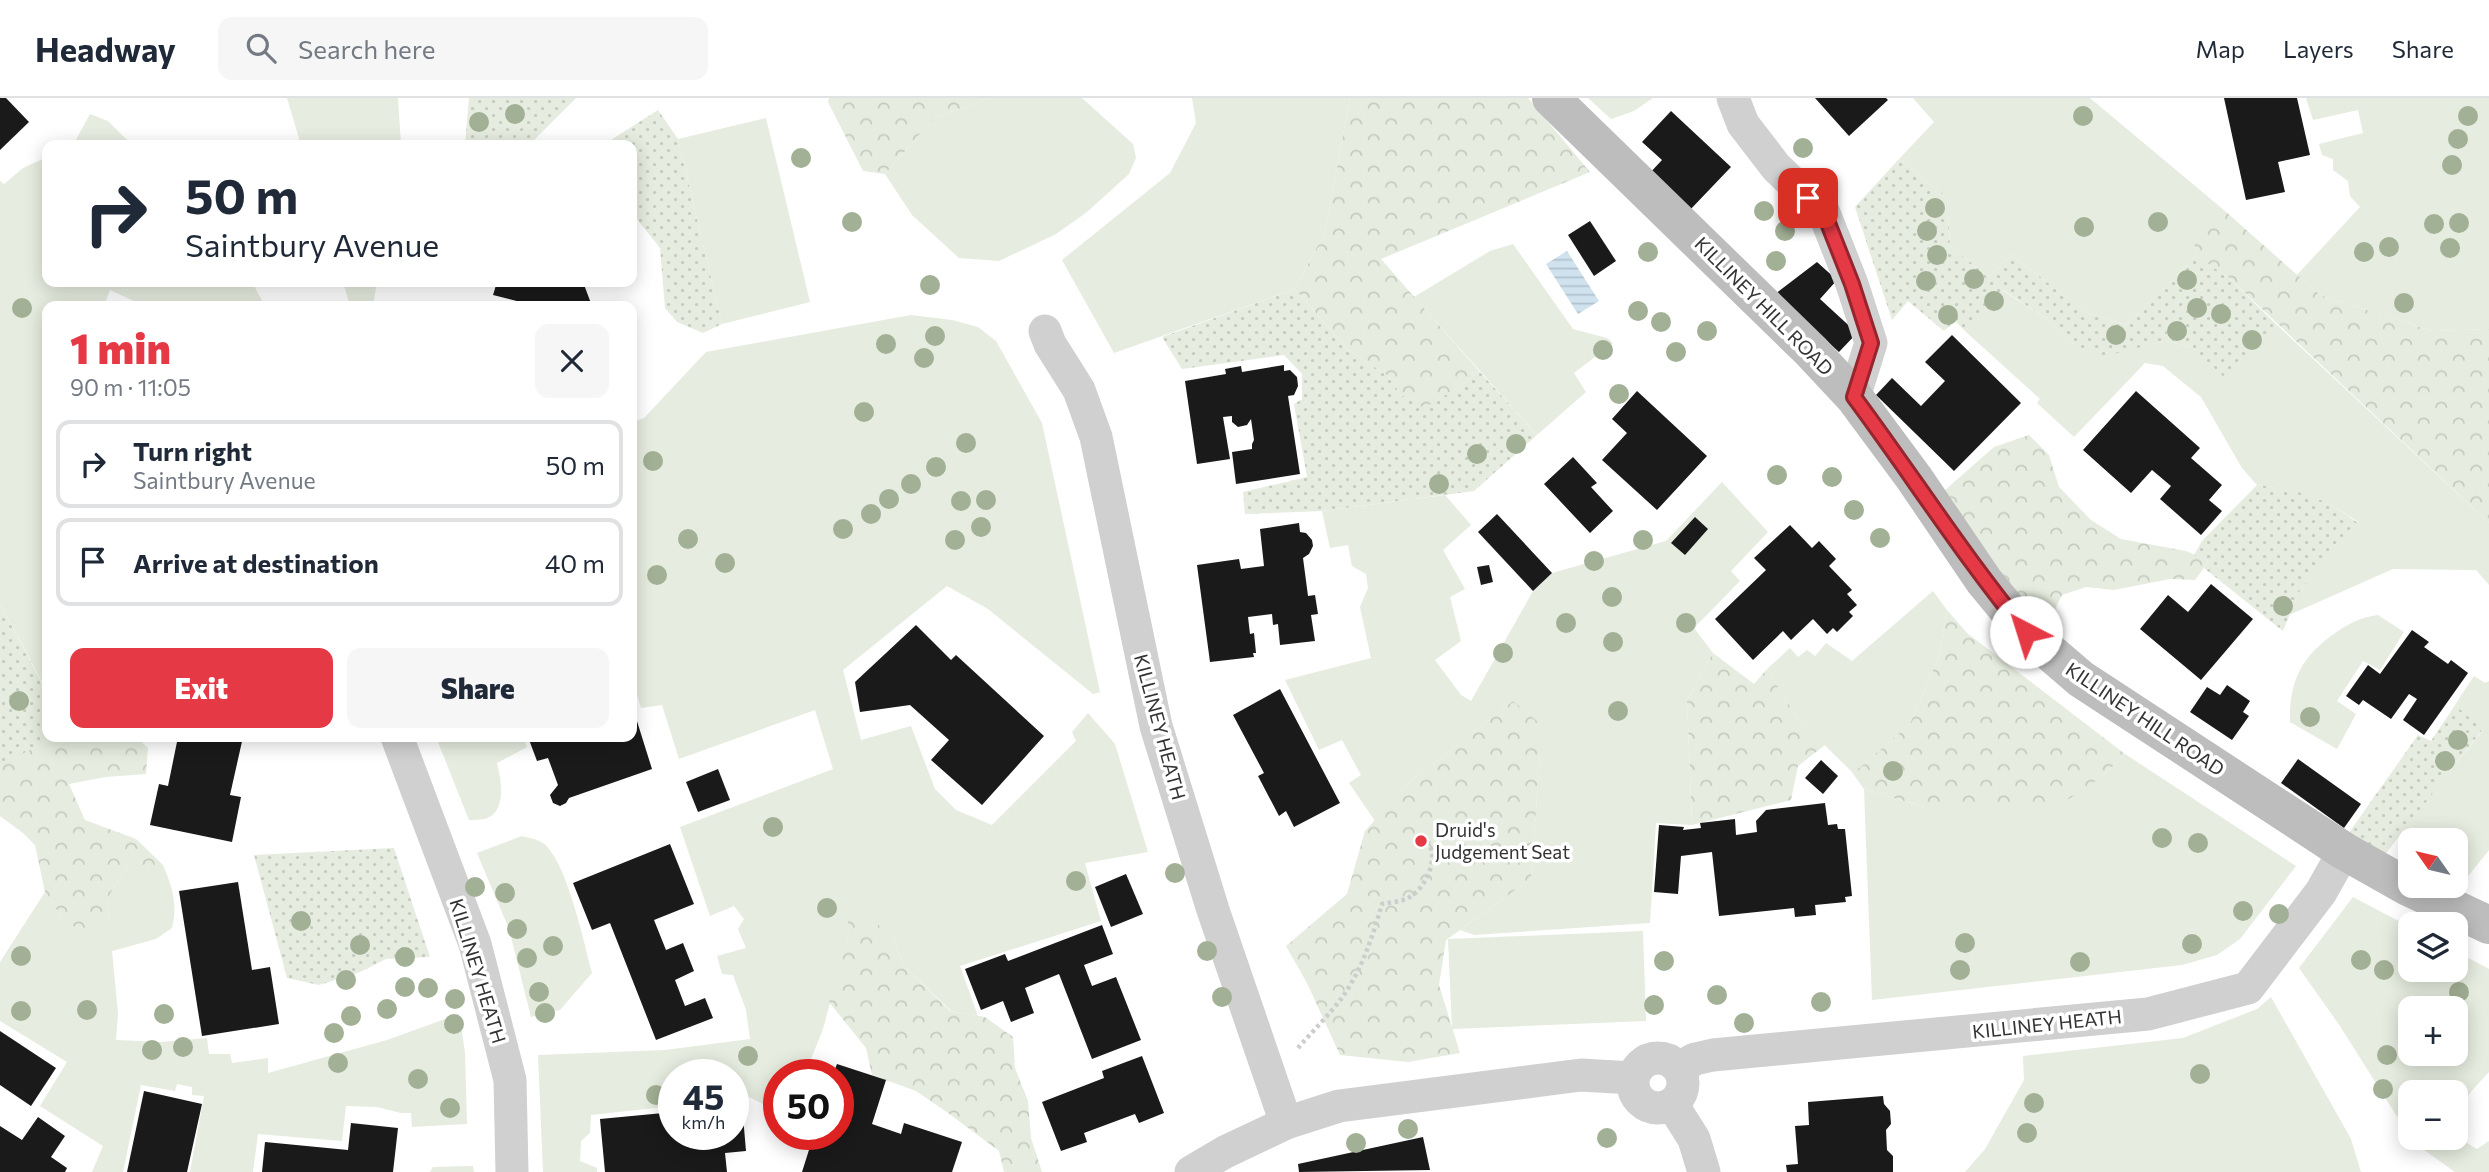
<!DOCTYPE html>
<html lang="en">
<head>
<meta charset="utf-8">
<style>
  body { margin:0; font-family:Commissioner,sans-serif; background:#f6f6f7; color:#1f2937; height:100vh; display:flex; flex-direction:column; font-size:26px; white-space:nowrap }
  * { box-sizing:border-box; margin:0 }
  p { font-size:23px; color:#747a83 }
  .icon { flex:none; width:38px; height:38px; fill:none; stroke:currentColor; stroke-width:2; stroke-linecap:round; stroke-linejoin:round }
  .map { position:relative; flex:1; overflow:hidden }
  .side { position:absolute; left:42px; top:203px; width:595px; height:441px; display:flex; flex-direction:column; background:#fff; border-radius:14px; box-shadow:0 4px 18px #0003 }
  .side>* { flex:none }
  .top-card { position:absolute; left:42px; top:42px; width:595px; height:147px; border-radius:14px; box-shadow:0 4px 18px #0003; background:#fff; color:#1f2937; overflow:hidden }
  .needle { width:46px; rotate:304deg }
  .buttons { position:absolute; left:2398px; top:730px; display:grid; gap:14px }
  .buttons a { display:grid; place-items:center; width:70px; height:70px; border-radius:14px; background:#fff; box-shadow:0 4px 18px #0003; font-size:35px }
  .speed { position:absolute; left:658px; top:961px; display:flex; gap:14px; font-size:35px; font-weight:700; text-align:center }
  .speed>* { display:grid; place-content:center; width:91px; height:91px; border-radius:50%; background:#fff; box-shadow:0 4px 18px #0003; line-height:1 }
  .speed small { font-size:18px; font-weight:400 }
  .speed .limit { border:10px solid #d22; background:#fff; color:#111 }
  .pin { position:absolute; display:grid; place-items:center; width:60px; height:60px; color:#fff; margin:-30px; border-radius:14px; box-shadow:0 4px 10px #0006 }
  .me { position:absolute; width:77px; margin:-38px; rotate:320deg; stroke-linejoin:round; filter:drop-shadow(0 0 5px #0008) }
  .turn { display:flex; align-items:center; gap:24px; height:147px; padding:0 28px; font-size:32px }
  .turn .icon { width:91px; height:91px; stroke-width:2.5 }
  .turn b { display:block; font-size:49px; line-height:60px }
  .round { display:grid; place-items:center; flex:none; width:74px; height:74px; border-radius:14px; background:#f6f6f7 }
  .overview { display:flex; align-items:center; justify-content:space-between; height:119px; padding:0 28px }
  h1 { font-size:42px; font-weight:800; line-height:52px; color:#e63946 }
  .action { display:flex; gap:14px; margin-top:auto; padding:14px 28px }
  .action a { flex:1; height:80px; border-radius:14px; background:#e63946; color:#fff; font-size:28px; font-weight:800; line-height:80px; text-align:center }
  .action a+a { background:#f6f6f7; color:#1f2937 }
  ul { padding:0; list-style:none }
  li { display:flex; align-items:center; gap:21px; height:88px; margin:0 14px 10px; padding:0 14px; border:4px solid #e0e1e3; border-radius:14px }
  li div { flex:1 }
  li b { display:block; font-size:26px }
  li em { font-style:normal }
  header { display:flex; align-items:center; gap:42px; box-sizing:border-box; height:98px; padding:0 35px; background:#fff; border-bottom:2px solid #e0e1e3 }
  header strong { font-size:33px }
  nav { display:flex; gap:38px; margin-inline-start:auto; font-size:24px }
  .search { width:490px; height:63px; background:#f6f6f7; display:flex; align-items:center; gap:18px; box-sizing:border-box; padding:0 24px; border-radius:14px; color:#747a83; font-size:26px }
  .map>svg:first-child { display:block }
  .green { fill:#e6ecdf; fill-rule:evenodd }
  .forest { fill:url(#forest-crowns) }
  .garden { fill:url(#garden-dots) }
  .water { fill:url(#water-rules) }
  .building { fill:#1a1a1a }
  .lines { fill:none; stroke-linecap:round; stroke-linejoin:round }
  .path { stroke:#cdcdcd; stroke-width:4.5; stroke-dasharray:3.5 3.5; stroke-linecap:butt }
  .street { stroke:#d0d0d0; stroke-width:33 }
  .secondary { stroke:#bdbdbd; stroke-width:38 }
  .tree { fill:#a2b095 }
  .route-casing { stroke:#96252e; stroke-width:18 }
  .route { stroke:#e63946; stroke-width:12 }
  .poi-dot { fill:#e63946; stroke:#fff; stroke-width:2.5 }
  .labels { text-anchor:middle; stroke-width:7; stroke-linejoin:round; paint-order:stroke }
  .street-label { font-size:19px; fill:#333; stroke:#fff }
  .poi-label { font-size:19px; fill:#333; stroke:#fff; text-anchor:start }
</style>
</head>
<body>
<header>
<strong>Headway</strong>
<div class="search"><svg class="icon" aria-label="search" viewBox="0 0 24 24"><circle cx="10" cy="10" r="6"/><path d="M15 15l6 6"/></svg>Search here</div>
<nav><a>Map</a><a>Layers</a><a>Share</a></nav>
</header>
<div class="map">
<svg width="2489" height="1074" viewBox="0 0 2489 1074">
  <defs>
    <pattern id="forest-crowns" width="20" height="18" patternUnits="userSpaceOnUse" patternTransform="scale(1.75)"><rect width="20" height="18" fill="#e6ecdf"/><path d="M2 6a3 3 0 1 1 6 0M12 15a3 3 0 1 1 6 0" fill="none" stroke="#c6cbc0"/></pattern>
    <pattern id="garden-dots" width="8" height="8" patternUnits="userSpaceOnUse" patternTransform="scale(1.75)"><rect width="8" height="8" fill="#e6ecdf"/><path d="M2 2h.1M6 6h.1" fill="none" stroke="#c6cbc0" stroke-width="1.8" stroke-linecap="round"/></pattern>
    <pattern id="water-rules" width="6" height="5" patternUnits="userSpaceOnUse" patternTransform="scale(1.75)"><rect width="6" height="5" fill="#cfe2ee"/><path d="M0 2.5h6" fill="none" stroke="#b2c2cd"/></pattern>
  </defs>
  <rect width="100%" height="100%" fill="#fff"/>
  <!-- green -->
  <g class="green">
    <polygon points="287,0 398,0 401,47 301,47"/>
    <polygon points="990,0 1082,0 1133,46 1136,60 1129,76 1087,114 1056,136 999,163 959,160 912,117 885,76 934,20"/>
    <polygon points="1192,0 1350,0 1325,134 1295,191 1114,255 1062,162 1170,75 1196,25"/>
    <polygon points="1588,0 1653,0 1634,13 1611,21"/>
    <polygon points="1913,0 2090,0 2225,113 2193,124 2196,158 2126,227 2088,215 2011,157 1989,179 1950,148 1947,99 1899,61 1934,24"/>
    <polygon points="2306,0 2489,0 2489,231 2432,233 2320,197 2297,177 2360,109 2350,98 2348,83 2333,72 2333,61 2322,57 2319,46 2363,35 2358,12 2313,22"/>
    <polygon points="90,16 108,23 132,47 73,47"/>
    <polygon points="766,20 810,204 722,226 678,41"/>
    <polygon points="47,59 47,184 252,184 265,208 145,208 110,192 104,208 47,208 47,587 44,588 0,505 0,83 4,86 23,70"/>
    <polygon points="1513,146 1573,231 1607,240 1613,245 1574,275 1586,294 1537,337 1414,199 1490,153"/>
    <polygon points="343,184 377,184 373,208 350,208"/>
    <path d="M2002,192L2050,223L2076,248L2102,258L2165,243L2192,249L2225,279L2277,227L2489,425V487L2476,472L2393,471L2289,517L2299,494L2358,424C2323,399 2300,392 2257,387L2242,370L2201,299L2163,268L2145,265L2074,339L2037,305L2040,301L1965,233Z"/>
    <polygon points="911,217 952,222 978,229 996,243 1042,325 1100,594 1093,596 988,511 947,488 843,572 861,642 911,628 935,691 956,712 992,727 1076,643 1072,634 1088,615 1115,646 1148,754 1085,765 1101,823 960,868 978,918 951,913 903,867 892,837 849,834 823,931 805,976 779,976 779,1014 749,999 733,1001 733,976 674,976 674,1008 591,1017 590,1035 581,1043 580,1063 597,1070 597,1074 543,1074 538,957 665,952 750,941 746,912 733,877 722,876 717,858 746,850 738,831 744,821 734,808 710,818 680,729 833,671 815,612 679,661 662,607 641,610 632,579 632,324 644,320 706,254"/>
    <polygon points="1722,384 1768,434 1731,473 1740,483 1694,530 1713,555 1687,602 1692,727 1656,725 1650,825 1474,837 1460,832 1531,781 1540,658 1513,603 1406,687 1375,723 1349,685 1361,677 1342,642 1319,652 1285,582 1371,560 1360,509 1368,490 1366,476 1352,468 1348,447 1330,450 1322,413 1445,397 1471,427 1443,452 1465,491 1450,499 1461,543 1435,562 1461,597 1471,603 1533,493 1552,475 1666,443"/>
    <polygon points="1933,493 1947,512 1939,558 1910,626 1859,670 1851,673 1798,621 1767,571 1790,550 1798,559 1807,552 1815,558 1826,545 1852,563"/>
    <path d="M2378,517L2404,534L2380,572L2363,563L2337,603L2356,616L2337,651L2290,624C2289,581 2303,557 2338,533C2350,525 2362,519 2378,517Z"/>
    <polygon points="2474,578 2485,585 2489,583 2489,752 2465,782 2455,774 2455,742 2415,742 2403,732 2483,632 2455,607"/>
    <path d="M436,639H523L527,649L497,665C501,681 507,712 487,720C482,722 474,722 469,722Z"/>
    <polygon points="2125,656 2296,768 2240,841 2217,857 2182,867 1872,902 1864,691 1924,709 2103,678"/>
    <path d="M522,738C529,740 537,741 543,745C567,763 584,845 592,875L560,912L531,919L509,831L477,755Z"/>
    <path d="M128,767H163C172,788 178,807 172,830L156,841L112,853L118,915L116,942L161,944L207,940L209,956H230L232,965L268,960V975L387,942L459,916L465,954L467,1026L412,1029L411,1015H401L377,1009L346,1008L342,1043L258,1036L253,1074H190L204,998L192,997V989L177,986L175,993L141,987L123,1074H92L103,1048L40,1008L67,964L0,923V864L45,794L63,821L99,827L109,823L107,801Z"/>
    <path d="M2353,799L2410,829V872H2455V853L2489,871V974C2471,993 2451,1012 2460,1041L2477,1051L2489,1043V1074H2455L2413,1044L2340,928L2299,870ZM2410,910H2455V956H2410ZM2410,994H2455V1040H2410Z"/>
    <polygon points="1643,833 1646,923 1452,931 1448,841"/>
    <polygon points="2271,899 2351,1041 2361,1074 1965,1074 1985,1051 2024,982 2023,958 2183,940 2257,911"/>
    <polygon points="473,1068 474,1074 430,1074 433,1069"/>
  </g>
  <!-- forest -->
  <g class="forest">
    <polygon points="829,0 990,0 934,20 885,76 863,73 828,4"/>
    <polygon points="1350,0 1528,0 1590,74 1381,161 1479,273 1461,288 1424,311 1401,297 1388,278 1347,251 1295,191 1325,134"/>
    <polygon points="2225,113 2320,197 2432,233 2489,231 2489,425 2228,179 2196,158 2192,124"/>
    <polygon points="2029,337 2049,357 2059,389 2091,422 2121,441 2186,453 2209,463 2195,482 2170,481 2114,492 2086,489 2062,497 2045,531 2018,502 1944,393 1994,349"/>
    <polygon points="1947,512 1967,535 2125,656 2103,678 2057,709 1924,709 1864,691 1851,673 1859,670 1910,626 1939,558"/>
    <polygon points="1713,555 1754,586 1767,571 1798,621 1825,647 1798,668 1791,702 1692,727 1687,602"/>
    <polygon points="1513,603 1537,623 1540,658 1531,781 1446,842 1439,887 1460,955 1408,964 1340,957 1307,885 1286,848 1347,796 1365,733 1406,687"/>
    <polygon points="50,639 136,639 148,650 146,676 106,679 69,686 85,722 136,741 163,767 128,767 107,801 109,823 85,836 63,821 45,794 35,747 23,735 0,718 0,666 46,644"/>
    <polygon points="847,816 869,820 892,837 903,867 950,913 985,919 1013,939 1015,970 1028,1003 1031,1040 1042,1074 1004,1074 999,1053 948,1015 916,993 872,977 866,950 829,904 849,834"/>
  </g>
  <!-- garden -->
  <g class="garden">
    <polygon points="469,0 576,0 529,47 465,47"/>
    <polygon points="658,12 678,41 722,226 703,235 677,224 665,210 660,150 632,115 632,47 603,47"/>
    <polygon points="1899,61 1947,99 1950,148 1989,179 2011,157 2088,215 2126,227 2196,158 2228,179 2277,227 2225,280 2192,249 2165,243 2102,259 2076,248 2050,223 2003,192 1965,233 1955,223 1944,233 1908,203 1892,222 1855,109"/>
    <polygon points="1295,191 1347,251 1388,278 1401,297 1424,310 1461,288 1479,273 1537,337 1474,393 1322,413 1245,416 1243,394 1307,379 1294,306 1302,301 1302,276 1284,257 1182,271 1162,239"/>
    <path d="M2257,387C2301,392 2322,398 2358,425L2299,494L2283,533L2204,470L2209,463L2194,457L2202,443Z"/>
    <polygon points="0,505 47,595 47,639 50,639 46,644 0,667"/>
    <polygon points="2455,607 2483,631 2383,759 2348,736 2418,637 2431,643"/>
    <polygon points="394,750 430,859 386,861 360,874 319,887 287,880 254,757"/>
  </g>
  <!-- water -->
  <polygon class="water" points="1567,153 1599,203 1578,216 1546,166"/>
  <!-- building -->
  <g class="building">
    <polygon points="0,0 6,0 29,24 0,52"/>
    <polygon points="1815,0 1886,0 1888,2 1849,38"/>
    <polygon points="2224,0 2297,0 2310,57 2278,64 2285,94 2246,102"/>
    <polygon points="1671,13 1731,69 1688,114 1648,77 1662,62 1642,44"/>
    <polygon points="1590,123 1616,163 1594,178 1568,137"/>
    <polygon points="1817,164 1837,182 1820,201 1857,235 1839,254 1775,196"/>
    <polygon points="497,184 583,184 592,208 536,208 493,197"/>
    <polygon points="1952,237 2021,305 1954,373 1876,297 1892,280 1921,308 1945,283 1925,264"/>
    <polygon points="632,243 637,248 633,270 632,270"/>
    <polygon points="1284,267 1284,273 1290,272 1297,279 1298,288 1294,297 1288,298 1300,376 1236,386 1232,354 1252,351 1252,346 1254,342 1251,321 1247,327 1238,329 1232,324 1232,318 1223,319 1230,361 1197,366 1185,283 1226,276 1225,271 1241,268 1242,274"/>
    <polygon points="1637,293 1707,358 1657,412 1602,362 1627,335 1612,321"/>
    <polygon points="2136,293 2200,350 2191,360 2222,387 2209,402 2222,413 2201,437 2160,401 2171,388 2152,372 2131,395 2083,352"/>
    <polygon points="1573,359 1597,385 1591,389 1613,413 1590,435 1544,386"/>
    <polygon points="1497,416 1552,475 1533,493 1478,434"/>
    <polygon points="1695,419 1708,431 1685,457 1671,445"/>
    <polygon points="1299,425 1300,434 1306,435 1312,442 1313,448 1309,456 1303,460 1308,498 1315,497 1318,516 1311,517 1315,543 1280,547 1278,526 1273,527 1272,516 1248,519 1250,536 1254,535 1256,555 1253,555 1254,559 1210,564 1197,467 1239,461 1241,471 1264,468 1260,431"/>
    <polygon points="1790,427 1812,450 1819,443 1836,461 1829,468 1852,492 1847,496 1857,507 1849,514 1853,518 1837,534 1833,530 1827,536 1813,521 1791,542 1783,533 1753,562 1715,521 1766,472 1754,460"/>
    <polygon points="1489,467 1493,484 1481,487 1477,469"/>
    <polygon points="2211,486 2253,521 2201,582 2140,531 2168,497 2188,514"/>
    <polygon points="916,527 951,562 956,557 1044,638 982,707 931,662 949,642 910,607 860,614 855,584"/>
    <polygon points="2412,532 2429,544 2424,549 2448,566 2451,562 2468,575 2424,637 2403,622 2417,601 2409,596 2391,621 2363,602 2359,607 2346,598 2368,567 2380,576"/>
    <polygon points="2227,587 2250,603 2243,614 2249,618 2232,642 2190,614 2207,589 2220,597"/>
    <polygon points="1280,591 1340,705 1294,729 1286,713 1279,718 1258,678 1264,675 1233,617"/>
    <polygon points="636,620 652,671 569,700 566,705 560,708 553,705 550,697 558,687 548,660 537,663 528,639 632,639 632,622"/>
    <polygon points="178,639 243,639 230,697 241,699 232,744 150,727 159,686 168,688"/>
    <polygon points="2298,661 2361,706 2344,730 2281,685"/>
    <polygon points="1821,662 1838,678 1823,696 1805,680"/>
    <polygon points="718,671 730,702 698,714 686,684"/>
    <polygon points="1825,705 1828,727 1837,726 1838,731 1845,731 1852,798 1845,799 1846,804 1815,807 1816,817 1795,819 1794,810 1719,818 1712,754 1681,758 1678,796 1654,794 1659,727 1684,729 1683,732 1701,730 1700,725 1735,721 1736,737 1757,734 1756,723 1766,712"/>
    <polygon points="670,746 694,806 654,822 666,852 683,845 694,873 675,882 685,908 705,900 713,920 656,942 610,825 592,832 573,785"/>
    <polygon points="1126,776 1143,816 1111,829 1095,789"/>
    <polygon points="238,784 252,872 270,869 279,926 202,938 179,793"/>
    <polygon points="1102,827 1113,856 1084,867 1092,888 1116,879 1141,942 1092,961 1059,876 1025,890 1034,915 1011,924 1003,903 981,912 965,871 1005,856 1008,863"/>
    <polygon points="0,933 56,970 31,1008 0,987"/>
    <polygon points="1142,958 1164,1015 1139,1025 1135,1016 1084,1035 1087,1044 1061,1053 1042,1004 1104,980 1102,973"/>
    <polygon points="837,966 886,982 872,1026 901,1036 904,1025 962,1044 952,1074 802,1074 814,1036 838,1036 838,976 833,976"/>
    <polygon points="144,993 202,1006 187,1074 127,1074"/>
    <polygon points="1883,998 1884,1006 1890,1013 1891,1026 1886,1032 1887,1052 1893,1058 1893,1074 1787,1074 1786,1067 1798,1066 1795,1028 1809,1027 1808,1004"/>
    <polygon points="742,1007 746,1053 725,1055 727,1074 605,1074 600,1021 674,1014 674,1036 733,1036 733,1008"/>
    <polygon points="38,1019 65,1038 51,1059 67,1070 65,1074 0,1074 0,1028 22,1042"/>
    <polygon points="351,1025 398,1030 393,1074 262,1074 265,1044 348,1052"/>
    <polygon points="1423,1039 1430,1072 1299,1074 1298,1066"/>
  </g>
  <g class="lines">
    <!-- path -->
    <path class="path" d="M1298,950C1312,934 1328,918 1341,901C1362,872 1372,840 1382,806C1391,804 1402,804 1410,799C1426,789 1439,761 1428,744"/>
    <!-- street -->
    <g class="street">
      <polyline points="1733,0 1743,26 1776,69 1824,115 1852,186 1871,245 1854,299"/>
      <polyline points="1045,233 1050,246 1079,292 1096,339 1156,628 1213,812 1286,1025"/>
      <polyline points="397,639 475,846 510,982 512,1074"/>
      <circle cx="1658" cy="985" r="25"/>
      <polyline points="1679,970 1695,961 1713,957 2148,916 2248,890 2321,794 2344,753"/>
      <polyline points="1672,1006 1694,1041 1704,1074"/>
      <polyline points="1191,1074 1225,1054 1286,1025 1339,1008 1581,977 1633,980"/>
    </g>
    <!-- secondary -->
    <polyline class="secondary" points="1551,0 1811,253 1854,299 1914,380 1984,483 2026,534 2081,581 2344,753 2406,788 2489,827"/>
  </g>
  <!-- trees -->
  <g class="tree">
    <circle cx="515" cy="16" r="10"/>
    <circle cx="2083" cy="18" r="10"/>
    <circle cx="2468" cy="18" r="10"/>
    <circle cx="479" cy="24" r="10"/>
    <circle cx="2458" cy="41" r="10"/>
    <circle cx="1803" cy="50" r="10"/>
    <circle cx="801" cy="60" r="10"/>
    <circle cx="2452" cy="67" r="10"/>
    <circle cx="1935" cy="110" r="10"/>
    <circle cx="1764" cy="113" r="10"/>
    <circle cx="852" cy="124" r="10"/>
    <circle cx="2158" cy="124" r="10"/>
    <circle cx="2459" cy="125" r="10"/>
    <circle cx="2434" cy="126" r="10"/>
    <circle cx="2084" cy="129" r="10"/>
    <circle cx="1785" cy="133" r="10"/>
    <circle cx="1927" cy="133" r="10"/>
    <circle cx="2389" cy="149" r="10"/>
    <circle cx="2450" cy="150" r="10"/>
    <circle cx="1648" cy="154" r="10"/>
    <circle cx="2364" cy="154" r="10"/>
    <circle cx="1937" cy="157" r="10"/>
    <circle cx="1776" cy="163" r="10"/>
    <circle cx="1974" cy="181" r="10"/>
    <circle cx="2187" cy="182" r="10"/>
    <circle cx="1926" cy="183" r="10"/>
    <circle cx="930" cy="187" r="10"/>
    <circle cx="1994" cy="203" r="10"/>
    <circle cx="2404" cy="205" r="10"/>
    <circle cx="22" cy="210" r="10"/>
    <circle cx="2197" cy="210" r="10"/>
    <circle cx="1638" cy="213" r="10"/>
    <circle cx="2221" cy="216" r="10"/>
    <circle cx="1948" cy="217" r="10"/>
    <circle cx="1661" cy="224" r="10"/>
    <circle cx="1707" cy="233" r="10"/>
    <circle cx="2177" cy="233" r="10"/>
    <circle cx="2116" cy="237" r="10"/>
    <circle cx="935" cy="238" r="10"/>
    <circle cx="2252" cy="242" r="10"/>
    <circle cx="886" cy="246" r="10"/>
    <circle cx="1603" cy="252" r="10"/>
    <circle cx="1676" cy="254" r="10"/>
    <circle cx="924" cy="260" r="10"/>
    <circle cx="1619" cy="296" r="10"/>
    <circle cx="864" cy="314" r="10"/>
    <circle cx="966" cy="345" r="10"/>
    <circle cx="1516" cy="346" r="10"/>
    <circle cx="1477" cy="356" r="10"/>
    <circle cx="653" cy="363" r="10"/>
    <circle cx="936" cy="369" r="10"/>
    <circle cx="1777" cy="377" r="10"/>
    <circle cx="1832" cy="379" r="10"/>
    <circle cx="911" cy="386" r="10"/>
    <circle cx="1439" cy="386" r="10"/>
    <circle cx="889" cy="401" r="10"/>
    <circle cx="986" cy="402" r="10"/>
    <circle cx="961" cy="403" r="10"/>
    <circle cx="1854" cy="412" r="10"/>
    <circle cx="871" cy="416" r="10"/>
    <circle cx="981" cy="429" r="10"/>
    <circle cx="843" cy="431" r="10"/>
    <circle cx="1880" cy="440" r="10"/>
    <circle cx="688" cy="441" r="10"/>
    <circle cx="955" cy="442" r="10"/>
    <circle cx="1643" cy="442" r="10"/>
    <circle cx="1594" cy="463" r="10"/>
    <circle cx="725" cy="465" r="10"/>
    <circle cx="657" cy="477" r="10"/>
    <circle cx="1612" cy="499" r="10"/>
    <circle cx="2283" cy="508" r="10"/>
    <circle cx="1566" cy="525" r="10"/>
    <circle cx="1686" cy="525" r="10"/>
    <circle cx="1613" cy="544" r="10"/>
    <circle cx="1503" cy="555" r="10"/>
    <circle cx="19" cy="603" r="10"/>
    <circle cx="1618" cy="613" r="10"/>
    <circle cx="2310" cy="619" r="10"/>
    <circle cx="2458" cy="642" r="10"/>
    <circle cx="2445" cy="663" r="10"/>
    <circle cx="1893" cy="673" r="10"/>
    <circle cx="773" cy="729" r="10"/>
    <circle cx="2162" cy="740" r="10"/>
    <circle cx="2198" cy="745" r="10"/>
    <circle cx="1175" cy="775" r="10"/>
    <circle cx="1076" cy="783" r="10"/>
    <circle cx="475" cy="789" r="10"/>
    <circle cx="505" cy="795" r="10"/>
    <circle cx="827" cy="810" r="10"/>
    <circle cx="2243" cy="813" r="10"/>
    <circle cx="2279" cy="816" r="10"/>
    <circle cx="301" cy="823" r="10"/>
    <circle cx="517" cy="831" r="10"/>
    <circle cx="1965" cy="845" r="10"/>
    <circle cx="2192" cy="846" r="10"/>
    <circle cx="360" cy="847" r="10"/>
    <circle cx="553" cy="848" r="10"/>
    <circle cx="1207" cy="853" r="10"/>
    <circle cx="21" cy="858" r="10"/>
    <circle cx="405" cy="859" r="10"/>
    <circle cx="527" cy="860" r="10"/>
    <circle cx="2361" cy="862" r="10"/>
    <circle cx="1664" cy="863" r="10"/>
    <circle cx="2080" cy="864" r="10"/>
    <circle cx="1960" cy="872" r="10"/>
    <circle cx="2384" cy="872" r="10"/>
    <circle cx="346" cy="882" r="10"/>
    <circle cx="405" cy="889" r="10"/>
    <circle cx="428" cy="890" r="10"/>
    <circle cx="539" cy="894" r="10"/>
    <circle cx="2459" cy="894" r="10"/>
    <circle cx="1717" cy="897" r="10"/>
    <circle cx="1222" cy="899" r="10"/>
    <circle cx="455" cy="901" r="10"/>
    <circle cx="1821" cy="904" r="10"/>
    <circle cx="1654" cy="907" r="10"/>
    <circle cx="387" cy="911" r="10"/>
    <circle cx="87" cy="912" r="10"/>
    <circle cx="21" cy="913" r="10"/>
    <circle cx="545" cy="915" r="10"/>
    <circle cx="164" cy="916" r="10"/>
    <circle cx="351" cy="918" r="10"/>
    <circle cx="1744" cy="925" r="10"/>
    <circle cx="454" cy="926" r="10"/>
    <circle cx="334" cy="935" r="10"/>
    <circle cx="183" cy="949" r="10"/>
    <circle cx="152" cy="952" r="10"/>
    <circle cx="2387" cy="957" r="10"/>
    <circle cx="748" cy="958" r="10"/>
    <circle cx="338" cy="965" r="10"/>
    <circle cx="2200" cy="976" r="10"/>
    <circle cx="418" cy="981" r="10"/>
    <circle cx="2383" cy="991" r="10"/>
    <circle cx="656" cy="997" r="10"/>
    <circle cx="2034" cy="1005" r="10"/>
    <circle cx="450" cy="1010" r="10"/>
    <circle cx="1408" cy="1031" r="10"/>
    <circle cx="2027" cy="1035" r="10"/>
    <circle cx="1607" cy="1040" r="10"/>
    <circle cx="1356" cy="1045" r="10"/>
  </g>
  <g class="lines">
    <!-- route casing -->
    <g class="route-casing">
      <path id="route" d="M1808,100L1824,115L1852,186L1871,245L1854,299C1912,377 1964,459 2026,534"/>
    </g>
    <!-- route -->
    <use href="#route" class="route"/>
  </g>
  <!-- markers -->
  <circle class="poi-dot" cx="1421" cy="743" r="7"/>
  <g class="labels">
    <!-- street labels -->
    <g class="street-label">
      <text transform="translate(1764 208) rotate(45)" y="7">KILLINEY HILL ROAD</text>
      <text transform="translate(2145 621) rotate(34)" y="7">KILLINEY HILL ROAD</text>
      <text transform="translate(1160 629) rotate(75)" y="7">KILLINEY HEATH</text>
      <text transform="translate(478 873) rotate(73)" y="7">KILLINEY HEATH</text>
      <text transform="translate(2047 926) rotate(-6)" y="7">KILLINEY HEATH</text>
    </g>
    <!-- poi labels -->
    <g class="poi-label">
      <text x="1435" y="739">Druid's<tspan x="1435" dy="22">Judgement Seat</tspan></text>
    </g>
  </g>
</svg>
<div class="buttons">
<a><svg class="needle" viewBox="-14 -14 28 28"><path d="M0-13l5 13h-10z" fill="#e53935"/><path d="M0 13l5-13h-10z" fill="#747a83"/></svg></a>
<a><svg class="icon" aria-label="layers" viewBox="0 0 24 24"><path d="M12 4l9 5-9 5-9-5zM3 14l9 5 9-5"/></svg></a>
<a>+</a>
<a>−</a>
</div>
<div class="speed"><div>45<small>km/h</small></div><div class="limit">50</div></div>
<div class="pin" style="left:1808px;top:100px;background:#d93025"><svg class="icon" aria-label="arrive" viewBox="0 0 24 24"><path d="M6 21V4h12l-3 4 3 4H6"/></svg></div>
<svg class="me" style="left:2026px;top:534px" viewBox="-20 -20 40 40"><circle r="19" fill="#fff"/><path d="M0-13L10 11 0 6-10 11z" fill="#e63946"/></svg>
<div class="top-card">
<div class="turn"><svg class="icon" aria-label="right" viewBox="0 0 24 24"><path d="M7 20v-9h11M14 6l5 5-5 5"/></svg><div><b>50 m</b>Saintbury Avenue</div></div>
</div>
<section class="side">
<div class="overview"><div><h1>1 min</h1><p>90 m · 11:05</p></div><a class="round"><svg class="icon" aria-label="close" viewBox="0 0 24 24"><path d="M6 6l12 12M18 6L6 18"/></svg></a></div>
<ul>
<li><svg class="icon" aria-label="right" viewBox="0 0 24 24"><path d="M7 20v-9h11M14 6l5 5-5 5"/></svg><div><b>Turn right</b><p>Saintbury Avenue</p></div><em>50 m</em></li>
<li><svg class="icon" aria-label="arrive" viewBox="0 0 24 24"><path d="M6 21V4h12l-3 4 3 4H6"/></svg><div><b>Arrive at destination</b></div><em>40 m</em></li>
</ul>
<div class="action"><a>Exit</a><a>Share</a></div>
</section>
</div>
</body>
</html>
